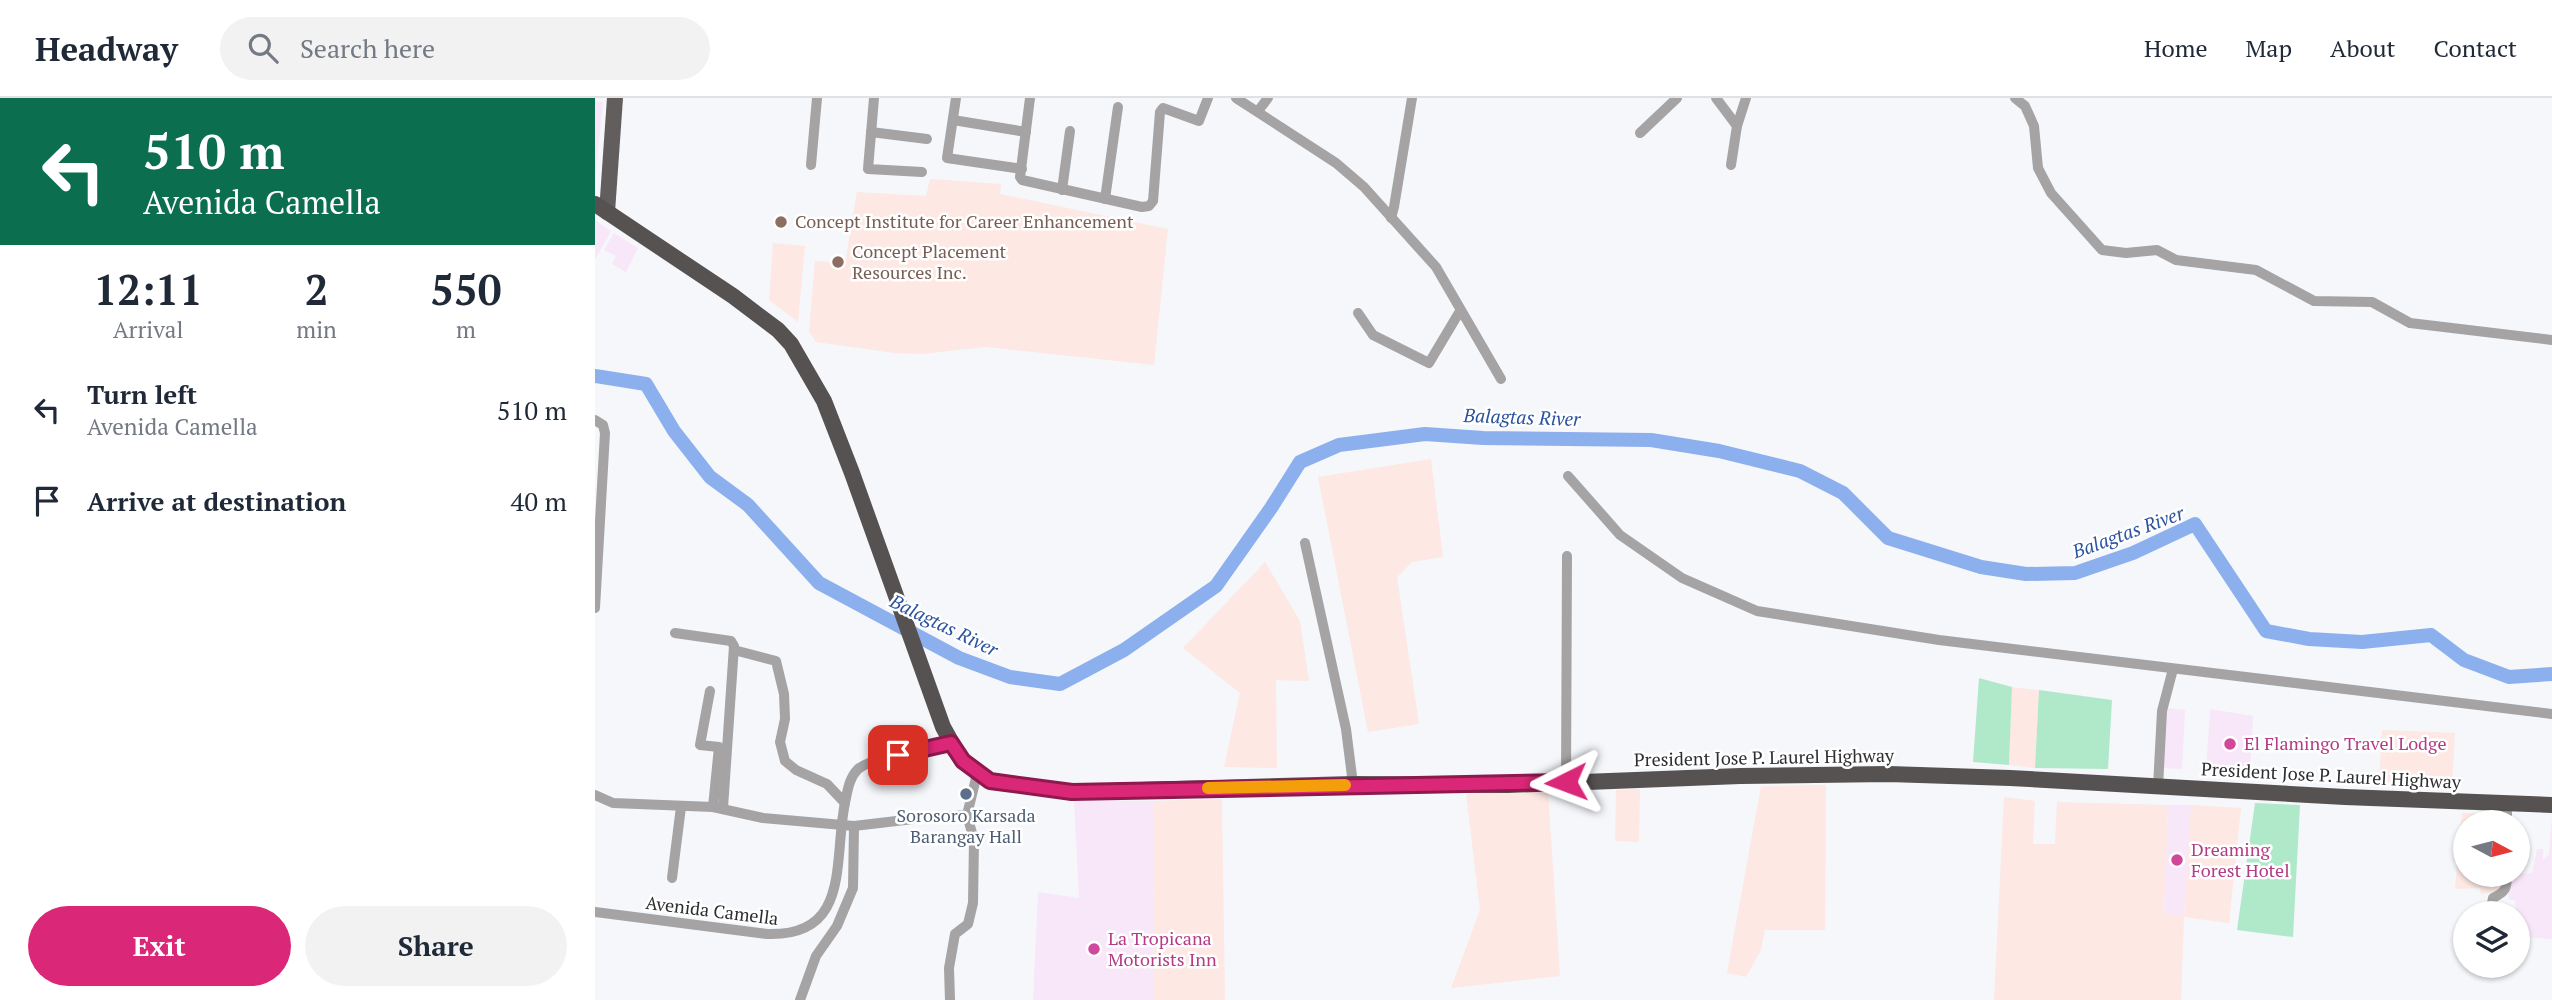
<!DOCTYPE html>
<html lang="en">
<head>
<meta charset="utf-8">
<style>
  body { margin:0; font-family:"PT Serif",serif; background:#f2f2f3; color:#1f2937; height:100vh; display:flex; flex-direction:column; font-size:26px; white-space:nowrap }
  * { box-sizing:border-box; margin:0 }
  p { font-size:23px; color:#747a83 }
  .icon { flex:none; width:38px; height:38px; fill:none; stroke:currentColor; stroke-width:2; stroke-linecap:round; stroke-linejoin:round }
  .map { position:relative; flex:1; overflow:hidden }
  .details { display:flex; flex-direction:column; background:#fff; width:595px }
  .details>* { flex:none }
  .guide { background:#0b6e4f; color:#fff; overflow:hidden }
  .needle { width:46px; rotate:97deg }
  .controls { position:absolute; left:1858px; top:712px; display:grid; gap:14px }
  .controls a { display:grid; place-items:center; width:77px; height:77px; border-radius:50%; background:#fff; box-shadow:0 2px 5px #0004; font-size:35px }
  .pin { position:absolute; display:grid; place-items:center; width:60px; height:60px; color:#fff; margin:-30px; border-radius:14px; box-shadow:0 4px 10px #0006 }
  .me { position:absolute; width:77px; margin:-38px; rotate:267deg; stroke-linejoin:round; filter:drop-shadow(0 0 5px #0008) }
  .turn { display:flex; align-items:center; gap:24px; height:147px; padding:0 28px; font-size:32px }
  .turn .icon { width:91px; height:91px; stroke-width:2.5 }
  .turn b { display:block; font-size:49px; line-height:60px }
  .eta { display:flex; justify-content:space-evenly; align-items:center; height:119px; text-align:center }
  .eta b { font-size:42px; font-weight:700; line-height:49px }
  .cta { display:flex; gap:14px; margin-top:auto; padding:14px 28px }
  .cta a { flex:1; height:80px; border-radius:42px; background:#db2777; color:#fff; font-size:28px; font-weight:700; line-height:80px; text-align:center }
  .cta a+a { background:#f2f2f3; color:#1f2937 }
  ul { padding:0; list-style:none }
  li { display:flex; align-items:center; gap:21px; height:91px; padding:0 28px }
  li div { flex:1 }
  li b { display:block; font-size:26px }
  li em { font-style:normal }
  header { display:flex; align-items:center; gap:42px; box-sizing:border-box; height:98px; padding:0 35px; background:#fff; border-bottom:2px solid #e0e1e3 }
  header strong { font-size:33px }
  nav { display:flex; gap:38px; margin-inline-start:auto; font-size:24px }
  .search { width:490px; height:63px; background:#f2f2f3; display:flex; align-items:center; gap:18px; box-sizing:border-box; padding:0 24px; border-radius:38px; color:#747a83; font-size:26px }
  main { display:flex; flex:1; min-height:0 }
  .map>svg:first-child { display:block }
  .commercial { fill:#f8e7f9 }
  .industrial { fill:#fde8e3 }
  .green { fill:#afe9c9 }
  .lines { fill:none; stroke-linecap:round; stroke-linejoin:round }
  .river { stroke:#8cafee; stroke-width:14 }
  .minor { stroke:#a5a3a3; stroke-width:10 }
  .primary { stroke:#625e5e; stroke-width:16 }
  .trunk { stroke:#565252; stroke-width:16 }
  .route-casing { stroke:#8e194d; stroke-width:18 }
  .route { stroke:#db2777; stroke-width:12 }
  .slow { stroke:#f59e0b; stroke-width:12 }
  .education-dot { fill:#8d6e63; stroke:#fff; stroke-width:2.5 }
  .hotel-dot { fill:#d1479c; stroke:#fff; stroke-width:2.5 }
  .service-dot { fill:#5c6f8a; stroke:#fff; stroke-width:2.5 }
  .labels { text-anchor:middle; stroke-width:5; stroke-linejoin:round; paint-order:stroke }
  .education-label { font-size:18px; fill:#785e54; stroke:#fff; text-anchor:start }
  .hotel-label { font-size:18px; fill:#b23c85; stroke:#fff; text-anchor:start }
  .street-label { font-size:18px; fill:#2d2e30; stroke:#fff }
  .service-label { font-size:18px; fill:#4e5e75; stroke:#fff }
  .water-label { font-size:19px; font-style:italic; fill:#2c549e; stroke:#fff }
</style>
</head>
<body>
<header>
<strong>Headway</strong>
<div class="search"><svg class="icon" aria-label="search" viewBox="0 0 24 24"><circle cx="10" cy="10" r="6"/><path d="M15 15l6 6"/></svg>Search here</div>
<nav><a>Home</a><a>Map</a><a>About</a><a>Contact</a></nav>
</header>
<main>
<section class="details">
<div class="guide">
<div class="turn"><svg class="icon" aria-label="left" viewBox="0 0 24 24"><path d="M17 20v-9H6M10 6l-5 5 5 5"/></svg><div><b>510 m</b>Avenida Camella</div></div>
</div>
<div class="eta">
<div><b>12:11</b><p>Arrival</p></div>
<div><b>2</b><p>min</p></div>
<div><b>550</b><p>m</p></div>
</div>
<ul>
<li><svg class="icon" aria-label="left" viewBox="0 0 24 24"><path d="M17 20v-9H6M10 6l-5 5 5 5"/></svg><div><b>Turn left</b><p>Avenida Camella</p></div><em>510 m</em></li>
<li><svg class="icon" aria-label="arrive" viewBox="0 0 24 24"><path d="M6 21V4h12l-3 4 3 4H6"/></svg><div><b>Arrive at destination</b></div><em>40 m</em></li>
</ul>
<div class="cta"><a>Exit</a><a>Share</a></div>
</section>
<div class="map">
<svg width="1957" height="902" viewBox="0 0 1957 902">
  <rect width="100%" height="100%" fill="#f5f7fb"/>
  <!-- commercial -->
  <g class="commercial">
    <polygon points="0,3 8,4 0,80"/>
    <polygon points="0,122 16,133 0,162"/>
    <polygon points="19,135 43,150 31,174 17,166 21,158 9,152"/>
    <polygon points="1570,610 1590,612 1587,671 1567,670"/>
    <polygon points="1615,611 1658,618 1655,676 1611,674"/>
    <polygon points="479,703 558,703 559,902 438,902 443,794 484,800"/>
    <polygon points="1573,707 1596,707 1589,818 1569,817"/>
    <polygon points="1957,719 1957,841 1924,839 1920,802 1914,802 1913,777 1937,775 1942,751 1948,751 1948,762 1954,756"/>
  </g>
  <!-- industrial -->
  <g class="industrial">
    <polygon points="335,81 406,86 405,96 573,131 559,267 390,249 328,256 299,255 221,244 214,233 220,163 250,165 262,94 331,98"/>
    <polygon points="178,145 210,148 203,224 174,202"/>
    <polygon points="836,361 848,459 817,464 802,479 824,626 773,634 723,379"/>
    <polygon points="670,464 705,523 714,583 681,582 682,670 629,669 645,595 588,550"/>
    <polygon points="1417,589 1444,592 1440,670 1414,667"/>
    <polygon points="1787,632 1860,635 1857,687 1784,683"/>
    <polygon points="1231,687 1230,832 1170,832 1166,852 1151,879 1132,875 1166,688"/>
    <polygon points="1045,691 1044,744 1020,743 1021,692"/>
    <polygon points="953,692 965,878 856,890 885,812 871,696"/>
    <polygon points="1409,699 1440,703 1438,746 1460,746 1462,704 1573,707 1569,816 1589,818 1596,707 1646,710 1634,825 1589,819 1586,902 1399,902"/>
    <polygon points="627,701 630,902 559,902 558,703"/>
    <polygon points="1867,715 1895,715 1894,724 1871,724 1871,777 1907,777 1906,788 1904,793 1886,796 1885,790 1860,791"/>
  </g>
  <!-- green -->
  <g class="green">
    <polygon points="1384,580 1417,589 1414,667 1378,664"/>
    <polygon points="1444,592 1517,602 1513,671 1440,670"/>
    <polygon points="1660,705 1705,707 1698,839 1642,832"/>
  </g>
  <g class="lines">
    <!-- river -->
    <polyline class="river" points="0,278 51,286 79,333 115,379 153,407 224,485 364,560 415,579 465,586 529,552 621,488 676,410 705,364 744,347 830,336 888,340 1056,342 1124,353 1205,373 1248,395 1293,440 1386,469 1431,476 1480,475 1538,455 1600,426 1671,533 1714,541 1767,544 1836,537 1869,562 1914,579 1957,576"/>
    <!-- minor -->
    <g class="minor">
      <polyline points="279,0 273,71 327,74"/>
      <polyline points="361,0 352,60 427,71"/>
      <polyline points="435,0 425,79 427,82 547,109 554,108 558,103 565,14 568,10 604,23 613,0"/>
      <polyline points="641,0 741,65 769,89 841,169 906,281"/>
      <polyline points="1121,0 1142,28"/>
      <polyline points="1420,0 1430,8 1439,28 1443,70 1456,95 1507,152 1531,155 1562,152 1581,162 1661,172 1719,203 1777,204 1815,225 1957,242"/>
      <polyline points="663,13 673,0"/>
      <polyline points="358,22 431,34"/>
      <polyline points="276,34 332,41"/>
      <polyline points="1045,35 1082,0"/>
      <polyline points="216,67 222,0"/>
      <polyline points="1136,67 1142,28 1151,0"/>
      <polyline points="467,92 475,33"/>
      <polyline points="510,101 523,9"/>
      <polyline points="796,120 799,109 817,0"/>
      <polyline points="763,215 778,237 834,265 865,213"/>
      <polyline points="0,322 8,327 10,335 0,510"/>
      <polyline points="973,378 1025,437 1087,480 1162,513 1344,542 1957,616"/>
      <polyline points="710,445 751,631 758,686"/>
      <polyline points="80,535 136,543 139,548 128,710"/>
      <polyline points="139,552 181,563 189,596 190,621 185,644 190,663 201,672 232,686 250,705"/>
      <polyline points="115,593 105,647 124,649 118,709"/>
      <polyline points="971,684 972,458"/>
      <polyline points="1563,689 1567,613 1578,571"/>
      <polyline points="0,697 18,705 118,709 168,720 259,728 327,720 372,717"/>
      <polyline points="1912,706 1912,724"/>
      <polyline points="77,780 86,709"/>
      <path d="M0,814L172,836C259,839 237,758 251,700C253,690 255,679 263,671C279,658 333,651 356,645"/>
      <path d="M1895,816L1898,800C1910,794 1912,791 1912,777"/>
      <polyline points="205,902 221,858 242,828 258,790 259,728"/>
      <polyline points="355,902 354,870 360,836 373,826 378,805 379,742 372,717 382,676"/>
    </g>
    <!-- primary -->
    <polyline class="primary" points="12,114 20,0"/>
    <!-- trunk -->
    <polyline class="trunk" points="0,106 138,198 183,232 196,246 229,303 257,375 348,629 367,663 395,683 477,694 758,686 913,687 1145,678 1294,676 1415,680 1750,699 1957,707"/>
  </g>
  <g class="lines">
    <!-- route casing -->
    <g class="route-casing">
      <polyline id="route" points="303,657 356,645 368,663 395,683 477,694 971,684"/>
    </g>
    <!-- route -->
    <use href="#route" class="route"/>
    <!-- slow -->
    <polyline class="slow" points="613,690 750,687"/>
  </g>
  <!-- markers -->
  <g class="education-dot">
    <circle cx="186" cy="124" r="7"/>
    <circle cx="243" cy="164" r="7"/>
  </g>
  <g class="hotel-dot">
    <circle cx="1635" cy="646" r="7"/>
    <circle cx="1582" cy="762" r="7"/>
    <circle cx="499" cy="851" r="7"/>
  </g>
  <circle class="service-dot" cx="371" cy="696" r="7"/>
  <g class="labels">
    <!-- education labels -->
    <g class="education-label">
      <text x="200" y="130">Concept Institute for Career Enhancement</text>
      <text x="257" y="160">Concept Placement<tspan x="257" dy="21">Resources Inc.</tspan></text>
    </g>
    <!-- hotel labels -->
    <g class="hotel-label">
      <text x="1649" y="652">El Flamingo Travel Lodge</text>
      <text x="1596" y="758">Dreaming<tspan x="1596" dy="21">Forest Hotel</tspan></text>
      <text x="513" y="847">La Tropicana<tspan x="513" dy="21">Motorists Inn</tspan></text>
    </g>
    <!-- street labels -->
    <g class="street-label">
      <text transform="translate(1169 660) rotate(-1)" y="6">President Jose P. Laurel Highway</text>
      <text transform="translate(1736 678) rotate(3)" y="6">President Jose P. Laurel Highway</text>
      <text transform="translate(117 813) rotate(7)" y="6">Avenida Camella</text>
    </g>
    <!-- service labels -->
    <g class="service-label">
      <text x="371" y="724">Sorosoro Karsada<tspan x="371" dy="21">Barangay Hall</tspan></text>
    </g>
    <!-- water labels -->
    <g class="water-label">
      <text transform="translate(927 319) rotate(2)" y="7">Balagtas River</text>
      <text transform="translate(1533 434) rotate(-20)" y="7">Balagtas River</text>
      <text transform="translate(349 527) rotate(26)" y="7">Balagtas River</text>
    </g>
  </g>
</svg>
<div class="controls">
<a><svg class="needle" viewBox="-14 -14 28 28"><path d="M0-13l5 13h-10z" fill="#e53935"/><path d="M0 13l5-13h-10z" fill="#747a83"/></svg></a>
<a><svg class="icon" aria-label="layers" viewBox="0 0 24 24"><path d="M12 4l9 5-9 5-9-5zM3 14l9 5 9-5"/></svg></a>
</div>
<div class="pin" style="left:303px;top:657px;background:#d93025"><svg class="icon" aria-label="arrive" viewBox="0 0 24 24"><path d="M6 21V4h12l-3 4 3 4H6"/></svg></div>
<svg class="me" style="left:971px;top:684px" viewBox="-20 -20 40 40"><path d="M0-17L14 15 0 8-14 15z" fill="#db2777" stroke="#fff" stroke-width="4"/></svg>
</div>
</main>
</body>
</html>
